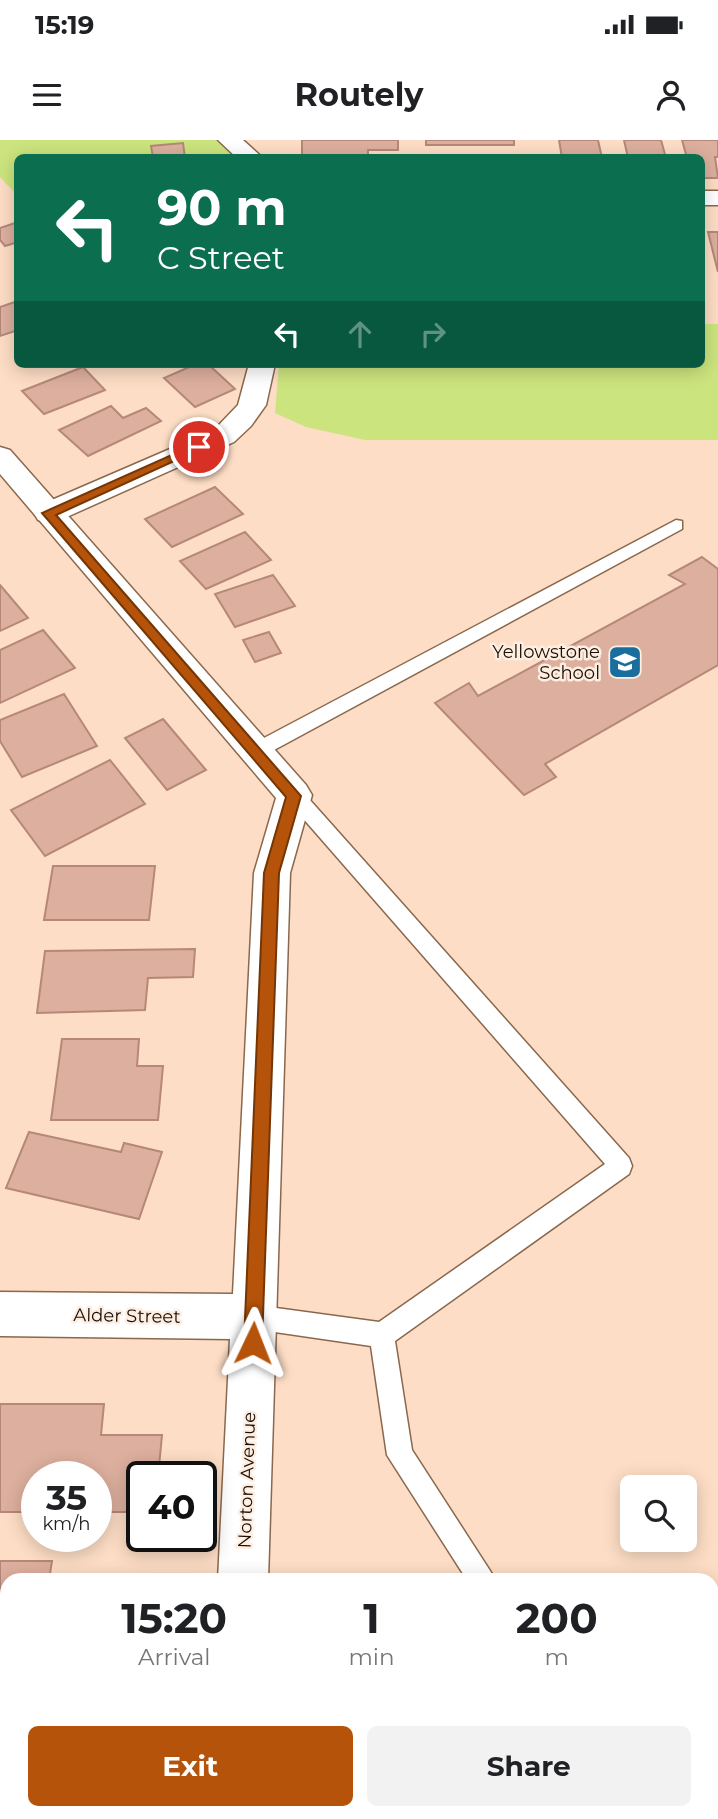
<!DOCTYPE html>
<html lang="en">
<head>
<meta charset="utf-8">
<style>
  body { margin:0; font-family:Montserrat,sans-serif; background:#f2f2f2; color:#202124; height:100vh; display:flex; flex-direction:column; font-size:26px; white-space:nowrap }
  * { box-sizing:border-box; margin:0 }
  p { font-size:23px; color:#757577 }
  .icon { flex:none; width:38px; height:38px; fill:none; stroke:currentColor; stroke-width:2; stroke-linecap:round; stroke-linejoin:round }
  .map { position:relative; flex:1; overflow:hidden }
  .sheet { position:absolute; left:0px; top:1433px; width:719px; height:247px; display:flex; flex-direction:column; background:#fff; border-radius:21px 21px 0 0; box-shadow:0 4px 18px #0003 }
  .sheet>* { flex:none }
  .guide { position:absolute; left:14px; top:14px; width:691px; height:214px; border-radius:10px; box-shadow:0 4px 18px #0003; background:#0b6e4f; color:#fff; overflow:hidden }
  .fabs { position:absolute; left:620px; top:1335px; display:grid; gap:14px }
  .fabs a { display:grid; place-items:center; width:77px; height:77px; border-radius:10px; background:#fff; box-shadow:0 4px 18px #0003; font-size:35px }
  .speed { position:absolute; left:21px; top:1321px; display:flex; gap:14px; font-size:35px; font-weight:700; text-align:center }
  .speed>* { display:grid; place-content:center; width:91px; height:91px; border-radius:50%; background:#fff; box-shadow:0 4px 18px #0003; line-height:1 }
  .speed small { font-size:18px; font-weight:400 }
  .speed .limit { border:4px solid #111; border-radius:10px; background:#fff; color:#111 }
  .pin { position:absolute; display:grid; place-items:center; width:60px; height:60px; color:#fff; margin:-30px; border:4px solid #fff; border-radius:50%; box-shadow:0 2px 7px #0007 }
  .me { position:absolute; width:77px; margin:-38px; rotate:2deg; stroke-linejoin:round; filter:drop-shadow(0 0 5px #0008) }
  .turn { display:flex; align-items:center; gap:24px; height:147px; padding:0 28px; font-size:32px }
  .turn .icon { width:91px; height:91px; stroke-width:2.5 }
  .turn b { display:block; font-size:49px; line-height:60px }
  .lanes { display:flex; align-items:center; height:66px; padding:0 28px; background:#0003; justify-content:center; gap:35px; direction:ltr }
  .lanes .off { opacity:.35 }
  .eta { display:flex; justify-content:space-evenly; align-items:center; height:119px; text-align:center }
  .eta b { font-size:42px; font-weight:700; line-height:49px }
  .action { display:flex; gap:14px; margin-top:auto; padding:14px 28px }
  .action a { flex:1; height:80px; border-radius:10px; background:#b45309; color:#fff; font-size:28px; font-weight:700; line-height:80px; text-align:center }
  .action a+a { background:#f2f2f2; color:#202124 }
  .status { display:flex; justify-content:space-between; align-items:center; height:49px; padding:0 35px; background:#fff; direction:ltr }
  .status svg { height:19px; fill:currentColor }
  header { display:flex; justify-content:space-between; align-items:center; height:91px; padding:0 28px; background:#fff; font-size:32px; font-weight:700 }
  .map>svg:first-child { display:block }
  .green { fill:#cce47e }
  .building { fill:#ddaf9e; stroke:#b58879; stroke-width:2 }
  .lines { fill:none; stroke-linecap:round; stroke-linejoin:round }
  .lane-casing { stroke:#8a684d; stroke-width:3 }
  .street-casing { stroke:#8a684d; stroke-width:3 }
  .secondary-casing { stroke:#8a684d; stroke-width:3 }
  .lane { fill:#fff; fill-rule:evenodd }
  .street { fill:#fff; fill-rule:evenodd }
  .secondary { fill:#fff; fill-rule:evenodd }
  .route { fill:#b45309; stroke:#753606; stroke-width:2 }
  .labels { text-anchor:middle; stroke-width:5; stroke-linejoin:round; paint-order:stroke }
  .poi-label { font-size:18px; fill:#1b0e04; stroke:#feeee2; text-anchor:end }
  .street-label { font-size:18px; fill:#1b0e04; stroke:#feeee2 }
</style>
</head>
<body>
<div class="status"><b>15:19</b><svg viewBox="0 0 49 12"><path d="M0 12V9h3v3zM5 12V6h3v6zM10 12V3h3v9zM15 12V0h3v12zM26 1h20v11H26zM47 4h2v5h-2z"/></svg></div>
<header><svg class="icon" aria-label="menu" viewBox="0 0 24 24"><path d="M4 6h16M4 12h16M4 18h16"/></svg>Routely<svg class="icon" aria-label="person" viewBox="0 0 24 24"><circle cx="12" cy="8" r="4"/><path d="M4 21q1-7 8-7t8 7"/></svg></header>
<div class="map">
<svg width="718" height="1679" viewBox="0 0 718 1679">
  <rect width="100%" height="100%" fill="#fdddc5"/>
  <!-- green -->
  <g class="green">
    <polygon points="0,0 229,0 252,17 18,18 17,55 0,37"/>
    <polygon points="702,184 718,184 718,300 365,300 306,287 275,273 279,224 702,224"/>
  </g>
  <!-- building -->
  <g class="building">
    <polygon points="302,0 398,0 398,10 368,10 368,18 302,18"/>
    <rect x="426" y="0" width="88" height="5"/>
    <polygon points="559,0 598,0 602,18 562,18"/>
    <polygon points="624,0 661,0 666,18 628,18"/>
    <polygon points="682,0 718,0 718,17 715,17 718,38 702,38 702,18 687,18"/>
    <polygon points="183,3 185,18 153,18 151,6"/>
    <polygon points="18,82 18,102 5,106 0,100 0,88"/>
    <polygon points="708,92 718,92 718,132"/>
    <polygon points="18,161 18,190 0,196 0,167"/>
    <polygon points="196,224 208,224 235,249 195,267 164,238"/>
    <polygon points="83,227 105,250 44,274 22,251"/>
    <polygon points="111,266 123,278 146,268 161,281 88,316 59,290"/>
    <polygon points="215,347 243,374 172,407 145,379"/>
    <polygon points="245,392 271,420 206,449 180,421"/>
    <polygon points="702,417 718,429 718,525 545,624 556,637 524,655 435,563 469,543 478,556 685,444 669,435"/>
    <polygon points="273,435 295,466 235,487 215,454"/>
    <polygon points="0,445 28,478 0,491"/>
    <polygon points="43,490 75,528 0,563 0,510"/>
    <polygon points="269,492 281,513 255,522 243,500"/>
    <polygon points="64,554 97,606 22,637 0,601 0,580"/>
    <polygon points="163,579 206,630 167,650 125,598"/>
    <polygon points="110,620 145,664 45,716 11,670"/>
    <polygon points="53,726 155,726 149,780 44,780"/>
    <polygon points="195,809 193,837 148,838 145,870 37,873 45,811"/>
    <polygon points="62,899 139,899 137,926 163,926 158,980 51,980"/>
    <polygon points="29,992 121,1012 124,1003 162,1012 139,1079 6,1048"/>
    <polygon points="0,1264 104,1264 101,1295 162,1295 158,1337 142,1337 142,1372 96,1372 96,1337 37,1337 37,1372 0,1372"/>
    <polygon points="0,1421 52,1421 49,1440 7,1440 7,1513 0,1513"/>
    <polygon points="0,1556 7,1556 7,1673 14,1673 13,1679 0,1679"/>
    <polygon points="406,1673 539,1673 543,1679 410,1679"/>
  </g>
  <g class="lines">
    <!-- lane casing -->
    <g class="lane-casing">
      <g id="lane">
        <polygon points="676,380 682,381 682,389 263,616 249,616 247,611 249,606"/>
        <polygon points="294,648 301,650 629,1018 632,1026 629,1034 395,1201 412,1310 496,1440 467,1440 387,1315 371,1206 254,1189 245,1186 242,1177 245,1168 254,1165 379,1182 605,1024 287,660 284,655 287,650"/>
        <polygon points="623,1673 654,1673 657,1679 626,1679"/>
      </g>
    </g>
    <!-- street casing -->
    <g class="street-casing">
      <g id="street">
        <polygon points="218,0 243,0 263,18 237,18"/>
        <rect x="702" y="51" width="16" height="14"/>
        <polygon points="249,224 275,224 266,265 251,286 234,302 60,380 49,383 38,380 34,373 38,366 214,290 238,265"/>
      </g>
    </g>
    <!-- secondary casing -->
    <g class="secondary-casing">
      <g id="secondary">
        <polygon points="0,307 10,310 306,645 312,655 290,733 268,1440 218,1440 230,1199 0,1196 0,1152 233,1154 254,733 276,658 0,334"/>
        <polygon points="207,1673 261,1673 260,1679 206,1679"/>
      </g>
    </g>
    <!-- lane -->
    <use href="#lane" class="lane"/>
    <!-- street -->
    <use href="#street" class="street"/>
    <!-- secondary -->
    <use href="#secondary" class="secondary"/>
  </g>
  <!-- route -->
  <polygon class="route" points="194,305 205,307 56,375 301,656 279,733 262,1203 260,1210 253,1213 246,1210 244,1203 264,733 286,657 42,373"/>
  <!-- icons -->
  <defs>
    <g id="school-square" transform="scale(1.75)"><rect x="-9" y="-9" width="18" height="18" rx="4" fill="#196e9e" stroke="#feeee2"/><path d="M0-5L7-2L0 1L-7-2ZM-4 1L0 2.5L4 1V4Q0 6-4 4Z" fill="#fff"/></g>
  </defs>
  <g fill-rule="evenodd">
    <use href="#school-square" x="625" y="522"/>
  </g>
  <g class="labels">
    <!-- poi labels -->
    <g class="poi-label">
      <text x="600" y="518">Yellowstone<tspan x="600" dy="21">School</tspan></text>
    </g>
    <!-- street labels -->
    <g class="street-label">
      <text transform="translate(127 1176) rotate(1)" y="6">Alder Street</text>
      <text transform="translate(247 1340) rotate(-88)" y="6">Norton Avenue</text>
    </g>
  </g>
</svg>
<div class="fabs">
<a><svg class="icon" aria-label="search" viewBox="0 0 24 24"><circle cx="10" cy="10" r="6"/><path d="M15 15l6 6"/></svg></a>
</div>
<div class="speed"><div>35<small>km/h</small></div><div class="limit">40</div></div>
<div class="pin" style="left:199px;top:307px;background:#d93025"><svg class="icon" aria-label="arrive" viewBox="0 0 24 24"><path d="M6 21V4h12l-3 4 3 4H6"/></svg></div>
<svg class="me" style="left:253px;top:1203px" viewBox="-20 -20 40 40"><path d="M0-17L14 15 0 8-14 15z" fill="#b45309" stroke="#fff" stroke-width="4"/></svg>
<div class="guide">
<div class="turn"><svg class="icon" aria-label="left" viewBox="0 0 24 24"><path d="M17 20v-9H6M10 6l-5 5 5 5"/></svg><div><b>90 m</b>C Street</div></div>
<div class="lanes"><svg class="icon" aria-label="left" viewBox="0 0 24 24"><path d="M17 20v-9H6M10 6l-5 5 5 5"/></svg><svg class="icon off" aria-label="ahead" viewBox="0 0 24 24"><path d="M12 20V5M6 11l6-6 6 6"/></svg><svg class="icon off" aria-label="right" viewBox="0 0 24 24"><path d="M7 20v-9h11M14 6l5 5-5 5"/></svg></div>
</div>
<section class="sheet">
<div class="eta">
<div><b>15:20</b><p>Arrival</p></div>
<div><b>1</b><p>min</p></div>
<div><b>200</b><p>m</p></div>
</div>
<div class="action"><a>Exit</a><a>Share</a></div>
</section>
</div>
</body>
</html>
